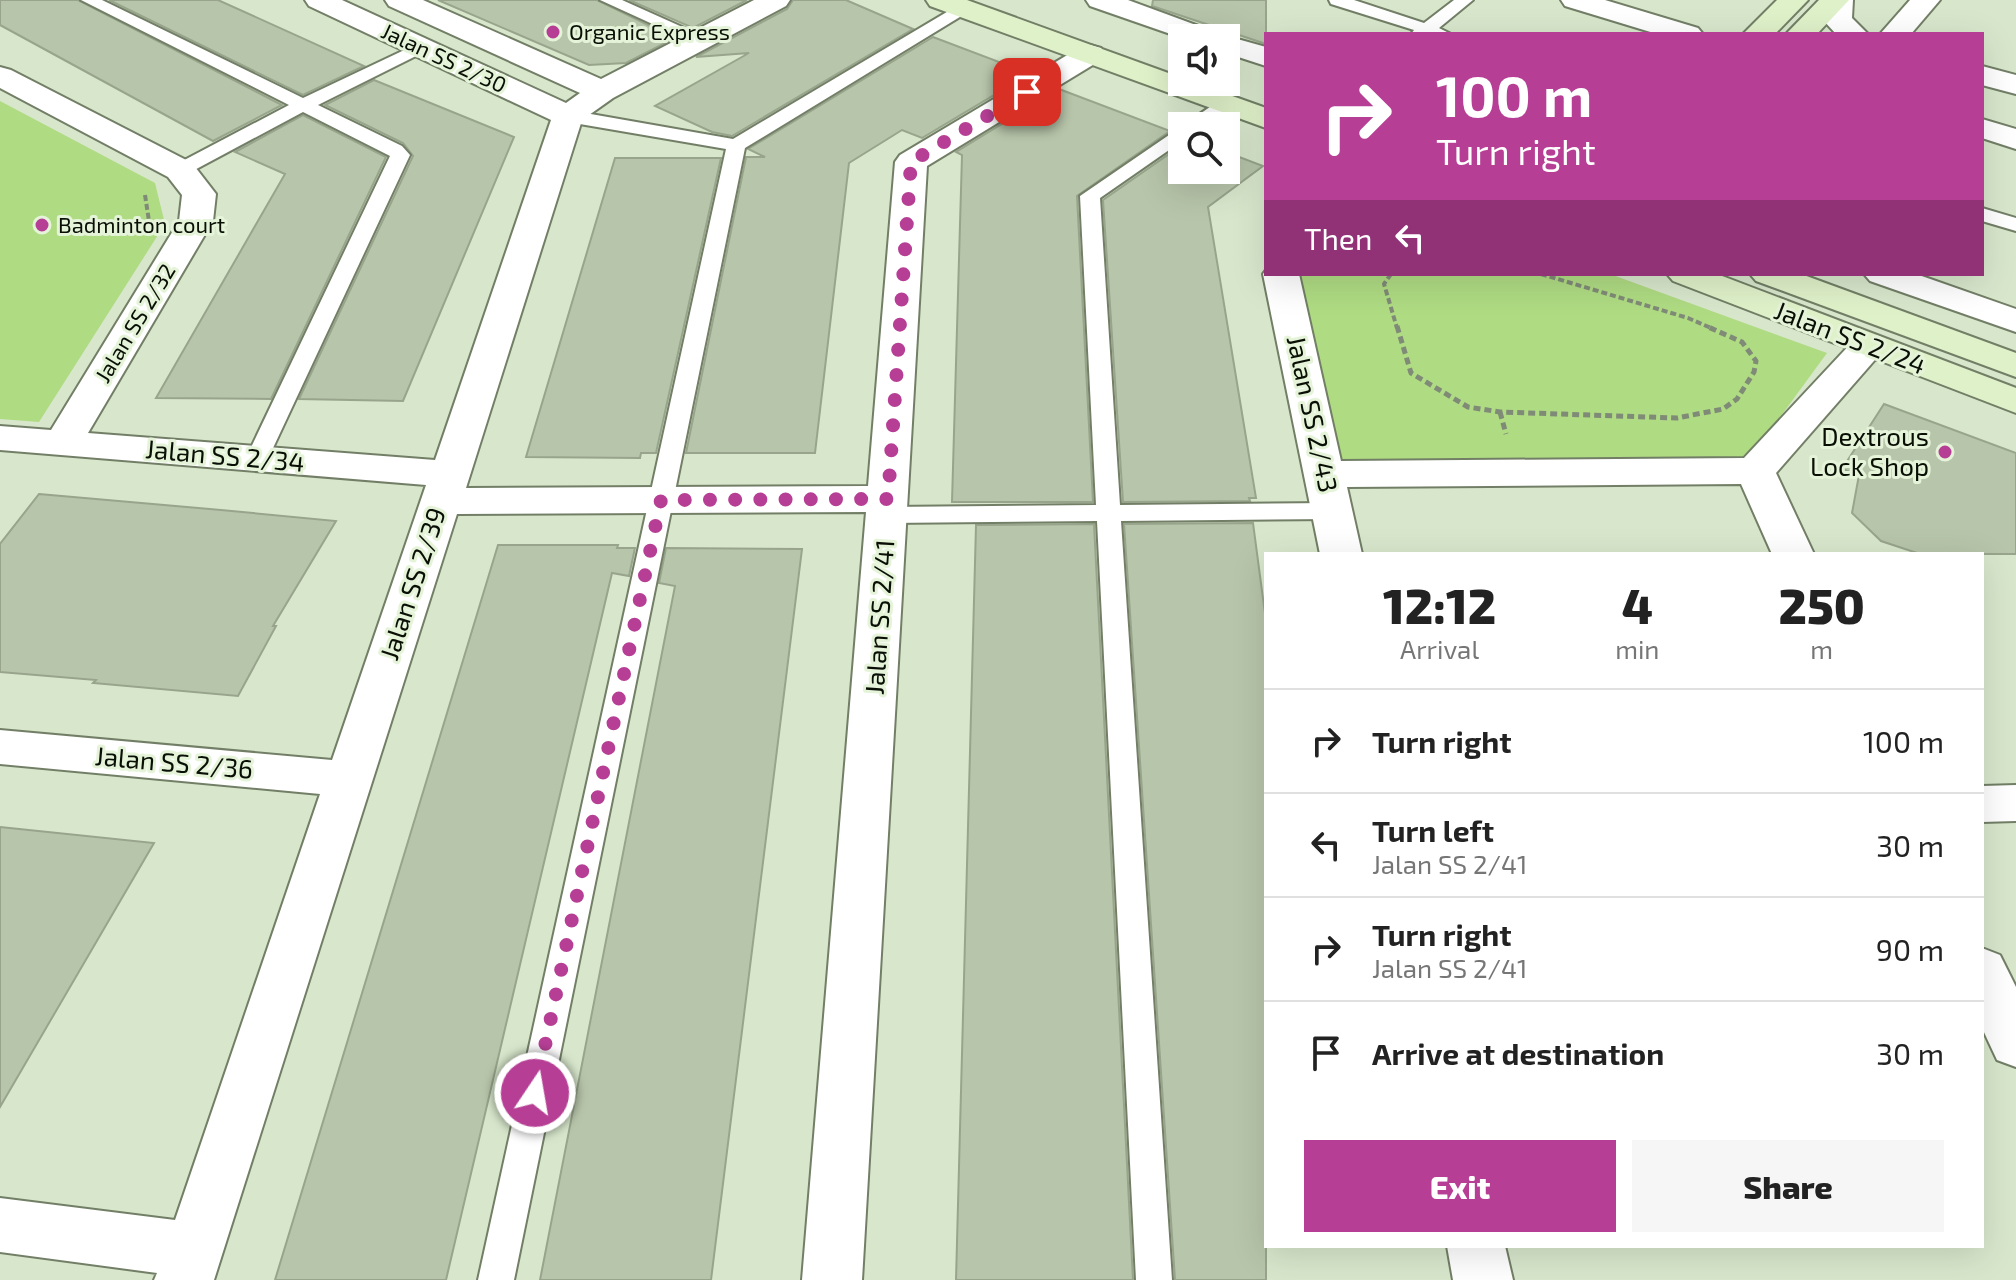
<!DOCTYPE html>
<html lang="en">
<head>
<meta charset="utf-8">
<style>
  body { margin:0; font-family:"Exo 2",sans-serif; background:#f6f6f6; color:#222; height:100vh; display:flex; flex-direction:column; font-size:30px; white-space:nowrap }
  * { box-sizing:border-box; margin:0 }
  p { font-size:26px; color:#767676 }
  .icon { flex:none; width:44px; height:44px; fill:none; stroke:currentColor; stroke-width:2; stroke-linecap:round; stroke-linejoin:round }
  .map { position:relative; flex:1; overflow:hidden }
  .panel { position:absolute; left:1264px; top:552px; width:720px; height:696px; display:flex; flex-direction:column; background:#fff; border-radius:0px; box-shadow:0 8px 32px #0002 }
  .panel>* { flex:none }
  .hud { position:absolute; left:1264px; top:32px; width:720px; height:244px; border-radius:0px; box-shadow:0 8px 32px #0002; background:#b63f95; color:#fff; overflow:hidden }
  .fabs { position:absolute; left:1168px; top:24px; display:grid; gap:16px }
  .fabs a { display:grid; place-items:center; width:72px; height:72px; border-radius:0px; background:#fff; box-shadow:0 8px 32px #0002; font-size:40px }
  .pin { position:absolute; display:grid; place-items:center; width:68px; height:68px; color:#fff; margin:-34px; border-radius:16px; box-shadow:0 4px 12px #0006 }
  .me { position:absolute; width:88px; margin:-44px; rotate:12deg; stroke-linejoin:round; filter:drop-shadow(0 0 6px #0008) }
  .turn { display:flex; align-items:center; gap:28px; height:168px; padding:0 40px; font-size:36px }
  .turn .icon { width:104px; height:104px; stroke-width:2.5 }
  .turn b { display:block; font-size:56px; line-height:68px }
  .then { display:flex; align-items:center; height:76px; padding:0 40px; background:#0003; gap:16px; font-size:30px }
  .eta { display:flex; justify-content:space-evenly; align-items:center; height:136px; text-align:center }
  .eta b { font-size:48px; font-weight:800; line-height:56px }
  .action { display:flex; gap:16px; margin-top:auto; padding:16px 40px }
  .action a { flex:1; height:92px; border-radius:0px; background:#b63f95; color:#fff; font-size:32px; font-weight:800; line-height:92px; text-align:center }
  .action a+a { background:#f6f6f6; color:#222 }
  ul { padding:0; list-style:none }
  li { display:flex; align-items:center; gap:24px; height:104px; padding:0 40px; border-top:2px solid #e0e0e0 }
  li div { flex:1 }
  li b { display:block; font-size:30px }
  li em { font-style:normal }
  .map>svg:first-child { display:block }
  .green { fill:#afdb83 }
  .building { fill:#b7c5aa; stroke:#98a58c; stroke-width:2 }
  .lines { fill:none; stroke-linecap:round; stroke-linejoin:round }
  .lane-casing { stroke:#727f66; stroke-width:4 }
  .street-casing { stroke:#727f66; stroke-width:4 }
  .secondary-casing { stroke:#727f66; stroke-width:4 }
  .path-far1 { stroke:#808b77; stroke-width:4; stroke-dasharray:6 3; stroke-linecap:butt }
  .path { stroke:#808b77; stroke-width:5; stroke-dasharray:7 4; stroke-linecap:butt }
  .lane { fill:#fff; fill-rule:evenodd }
  .street { fill:#fff; fill-rule:evenodd }
  .secondary { fill:#dff1c9; fill-rule:evenodd }
  .route { stroke:#b63f95; stroke-width:14; stroke-dasharray:0 25.2 }
  .poi-dot { fill:#b63f95; stroke:#e5f4d9; stroke-width:3 }
  .labels { text-anchor:middle; stroke-width:6; stroke-linejoin:round; paint-order:stroke }
  .far-poi-label { font-size:22px; fill:#0a0f06; stroke:#e5f4d9; text-anchor:start }
  .far-street-label { font-size:22px; fill:#0a0f06; stroke:#e5f4d9 }
  .street-label { font-size:26px; fill:#0a0f06; stroke:#e5f4d9 }
  .poi-label { font-size:26px; fill:#0a0f06; stroke:#e5f4d9; text-anchor:end }
</style>
</head>
<body>
<div class="map">
<svg width="2016" height="1280" viewBox="0 0 2016 1280">
  <rect width="100%" height="100%" fill="#d8e7cc"/>
  <!-- green -->
  <g class="green">
    <polygon points="0,101 155,183 165,224 39,422 0,419"/>
    <polygon points="1296,274 1610,274 1827,353 1751,457 1341,461"/>
  </g>
  <!-- building -->
  <g class="building">
    <polygon points="0,0 78,0 282,105 213,141 0,25"/>
    <polygon points="109,0 218,0 364,66 303,95"/>
    <polygon points="438,0 597,0 675,38 626,63 589,65"/>
    <polygon points="629,0 747,0 693,28"/>
    <polygon points="793,0 846,0 913,29 732,136 712,132 655,106 749,53 696,57 787,9"/>
    <polygon points="1153,0 1266,0 1266,44 1152,6"/>
    <polygon points="933,37 1007,65 1003,68 1026,76 922,138 902,130 849,163 815,453 686,453 746,157 765,157 748,149"/>
    <polygon points="374,80 514,137 403,401 299,399 413,156 403,143 325,105"/>
    <polygon points="1059,89 1170,131 1077,196 1093,502 952,502 962,155 956,152"/>
    <polygon points="303,115 386,157 271,399 156,398 285,174 235,152"/>
    <polygon points="1182,145 1182,170 1226,170 1226,152 1263,166 1208,207 1256,498 1249,498 1250,501 1123,502 1103,200"/>
    <polygon points="615,158 721,158 656,453 641,453 640,458 526,457"/>
    <polygon points="1884,404 2016,453 2016,554 1920,554 1881,541 1852,513 1859,475 1842,469"/>
    <polygon points="39,494 221,510 336,521 273,626 276,626 238,696 93,683 96,680 0,672 0,544"/>
    <polygon points="1253,523 1266,621 1266,1280 1175,1280 1124,524"/>
    <polygon points="1094,524 1133,1280 956,1280 976,525"/>
    <polygon points="498,545 618,545 617,548 635,548 629,576 612,573 446,1280 275,1280"/>
    <polygon points="666,548 802,549 711,1280 540,1280 675,586 659,583"/>
    <polygon points="0,827 154,843 0,1107"/>
  </g>
  <g class="lines">
    <!-- lane casing -->
    <g class="lane-casing">
      <g id="lane">
        <polygon points="81,0 102,0 303,98 417,44 429,44 432,48 318,105 402,146 410,155 266,463 250,463 246,458 390,156 303,112 187,174 173,174 170,170 173,166 289,105"/>
        <polygon points="600,0 622,0 709,39 700,44 694,43"/>
        <polygon points="1329,0 1354,0 1424,23 1454,0 1473,0 1439,28 1451,34 1411,34 1414,30 1331,4"/>
        <polygon points="962,3 970,8 968,12 745,148 514,1280 478,1280 726,149 568,122 559,116 568,110 733,139"/>
        <polygon points="1223,98 1232,103 1229,107 1202,126 1182,126 1182,141 1100,198 1120,505 1333,503 1342,505 1345,511 1342,517 1333,519 1121,521 1172,1280 1136,1280 1097,521 887,523 878,521 875,515 878,509 887,507 1096,505 1080,196"/>
        <polygon points="1982,208 2016,218 2016,231 1982,221"/>
      </g>
    </g>
    <!-- street casing -->
    <g class="street-casing">
      <g id="street">
        <polygon points="305,0 342,0 566,103 580,93 389,6 385,0 423,0 601,79 754,0 790,0 786,6 613,98 582,120 466,488 868,486 895,162 900,155 1079,48 1090,45 1101,48 1105,54 1101,60 927,166 862,1280 802,1280 866,512 457,514 214,1280 154,1280 157,1273 0,1252 0,1198 175,1220 320,794 0,764 0,730 332,760 426,485 0,450 0,426 51,430 179,221 182,195 168,177 0,88 0,67 11,70 192,163 216,194 213,221 88,433 435,460 551,120 309,6"/>
        <polygon points="1086,0 1128,0 1223,35 1266,47 1266,66 1226,53 1226,38 1182,38 1090,6"/>
        <polygon points="1561,0 1605,0 1698,28 1703,34 1657,34 1565,6"/>
        <polygon points="1825,0 1853,0 1852,18 1868,34 1836,34 1823,20"/>
        <polygon points="1910,0 1940,0 1911,34 1880,34"/>
        <polygon points="1982,66 2016,75 2016,94 1982,85"/>
        <polygon points="1982,119 2016,129 2016,149 1982,138"/>
        <polygon points="1266,270 1266,274 1299,274 1341,461 1744,458 1856,338 1869,335 1882,338 1887,346 1776,473 1814,554 1772,554 1741,484 1347,487 1362,554 1320,554 1263,274"/>
        <polygon points="1864,274 1916,274 2016,309 2016,332 1870,281"/>
        <polygon points="2016,785 2016,821 1982,822 1982,786"/>
        <polygon points="1982,948 2000,955 2016,987 2016,1067 1997,1060 1982,1028"/>
        <polygon points="1447,1246 1505,1246 1513,1280 1453,1280"/>
      </g>
    </g>
    <!-- secondary casing -->
    <g class="secondary-casing">
      <g id="secondary">
        <polygon points="926,0 967,0 1182,78 1182,82 1193,82 1266,108 1266,128 930,6"/>
        <polygon points="1777,0 1808,0 1775,34 1743,34"/>
        <polygon points="1819,0 1849,0 1817,34 1786,34"/>
        <polygon points="1667,274 1717,274 2016,388 2016,413 1673,281"/>
        <polygon points="1750,274 1801,274 2016,353 2016,377 1756,281"/>
      </g>
    </g>
    <!-- path-far1 -->
    <g class="path-far1">
      <polyline points="145,195 149,221"/>
      <polyline points="1391,274 1384,284 1397,328"/>
      <polyline points="1541,274 1688,318 1711,328"/>
    </g>
    <!-- path -->
    <g class="path">
      <polyline points="1397,326 1411,373 1468,407 1500,412 1677,418 1723,409 1737,399 1754,372 1756,361 1742,342 1706,326"/>
      <polyline points="1500,412 1506,434"/>
    </g>
    <!-- lane -->
    <use href="#lane" class="lane"/>
    <!-- street -->
    <use href="#street" class="street"/>
    <!-- secondary -->
    <use href="#secondary" class="secondary"/>
  </g>
  <g class="lines">
    <!-- route -->
    <polyline class="route" points="535,1093 661,500 888,499 911,162 1027,92"/>
  </g>
  <!-- markers -->
  <g class="poi-dot">
    <circle cx="553" cy="32" r="8"/>
    <circle cx="42" cy="225" r="8"/>
    <circle cx="1945" cy="452" r="8"/>
  </g>
  <g class="labels">
    <!-- far-poi labels -->
    <g class="far-poi-label">
      <text x="569" y="40">Organic Express</text>
      <text x="58" y="233">Badminton court</text>
    </g>
    <!-- far-street labels -->
    <g class="far-street-label">
      <text transform="translate(444 58) rotate(25)" y="8">Jalan SS 2/30</text>
      <text transform="translate(135 323) rotate(-59)" y="8">Jalan SS 2/32</text>
    </g>
    <!-- street labels -->
    <g class="street-label">
      <text transform="translate(1850 338) rotate(21)" y="9">Jalan SS 2/24</text>
      <text transform="translate(1312 414) rotate(78)" y="9">Jalan SS 2/43</text>
      <text transform="translate(225 456) rotate(5)" y="9">Jalan SS 2/34</text>
      <text transform="translate(413 584) rotate(-72)" y="9">Jalan SS 2/39</text>
      <text transform="translate(880 617) rotate(-86)" y="9">Jalan SS 2/41</text>
      <text transform="translate(174 763) rotate(5)" y="9">Jalan SS 2/36</text>
    </g>
    <!-- poi labels -->
    <g class="poi-label">
      <text x="1929" y="446">Dextrous<tspan x="1929" dy="30">Lock Shop</tspan></text>
    </g>
  </g>
</svg>
<div class="fabs">
<a><svg class="icon" aria-label="sound" viewBox="0 0 24 24"><path d="M4 9h4l5-4v14l-5-4H4zM17 9q2 3 0 6"/></svg></a>
<a><svg class="icon" aria-label="search" viewBox="0 0 24 24"><circle cx="10" cy="10" r="6"/><path d="M15 15l6 6"/></svg></a>
</div>
<div class="pin" style="left:1027px;top:92px;background:#d93025"><svg class="icon" aria-label="arrive" viewBox="0 0 24 24"><path d="M6 21V4h12l-3 4 3 4H6"/></svg></div>
<svg class="me" style="left:535px;top:1093px" viewBox="-20 -20 40 40"><circle r="17" fill="#b63f95" stroke="#fff" stroke-width="3"/><path d="M0-11L8 9 0 5-8 9z" fill="#fff"/></svg>
<div class="hud">
<div class="turn"><svg class="icon" aria-label="right" viewBox="0 0 24 24"><path d="M7 20v-9h11M14 6l5 5-5 5"/></svg><div><b>100 m</b>Turn right</div></div>
<div class="then">Then<svg class="icon" aria-label="left" viewBox="0 0 24 24"><path d="M17 20v-9H6M10 6l-5 5 5 5"/></svg></div>
</div>
<section class="panel">
<div class="eta">
<div><b>12:12</b><p>Arrival</p></div>
<div><b>4</b><p>min</p></div>
<div><b>250</b><p>m</p></div>
</div>
<ul>
<li><svg class="icon" aria-label="right" viewBox="0 0 24 24"><path d="M7 20v-9h11M14 6l5 5-5 5"/></svg><div><b>Turn right</b></div><em>100 m</em></li>
<li><svg class="icon" aria-label="left" viewBox="0 0 24 24"><path d="M17 20v-9H6M10 6l-5 5 5 5"/></svg><div><b>Turn left</b><p>Jalan SS 2/41</p></div><em>30 m</em></li>
<li><svg class="icon" aria-label="right" viewBox="0 0 24 24"><path d="M7 20v-9h11M14 6l5 5-5 5"/></svg><div><b>Turn right</b><p>Jalan SS 2/41</p></div><em>90 m</em></li>
<li><svg class="icon" aria-label="arrive" viewBox="0 0 24 24"><path d="M6 21V4h12l-3 4 3 4H6"/></svg><div><b>Arrive at destination</b></div><em>30 m</em></li>
</ul>
<div class="action"><a>Exit</a><a>Share</a></div>
</section>
</div>
</body>
</html>
